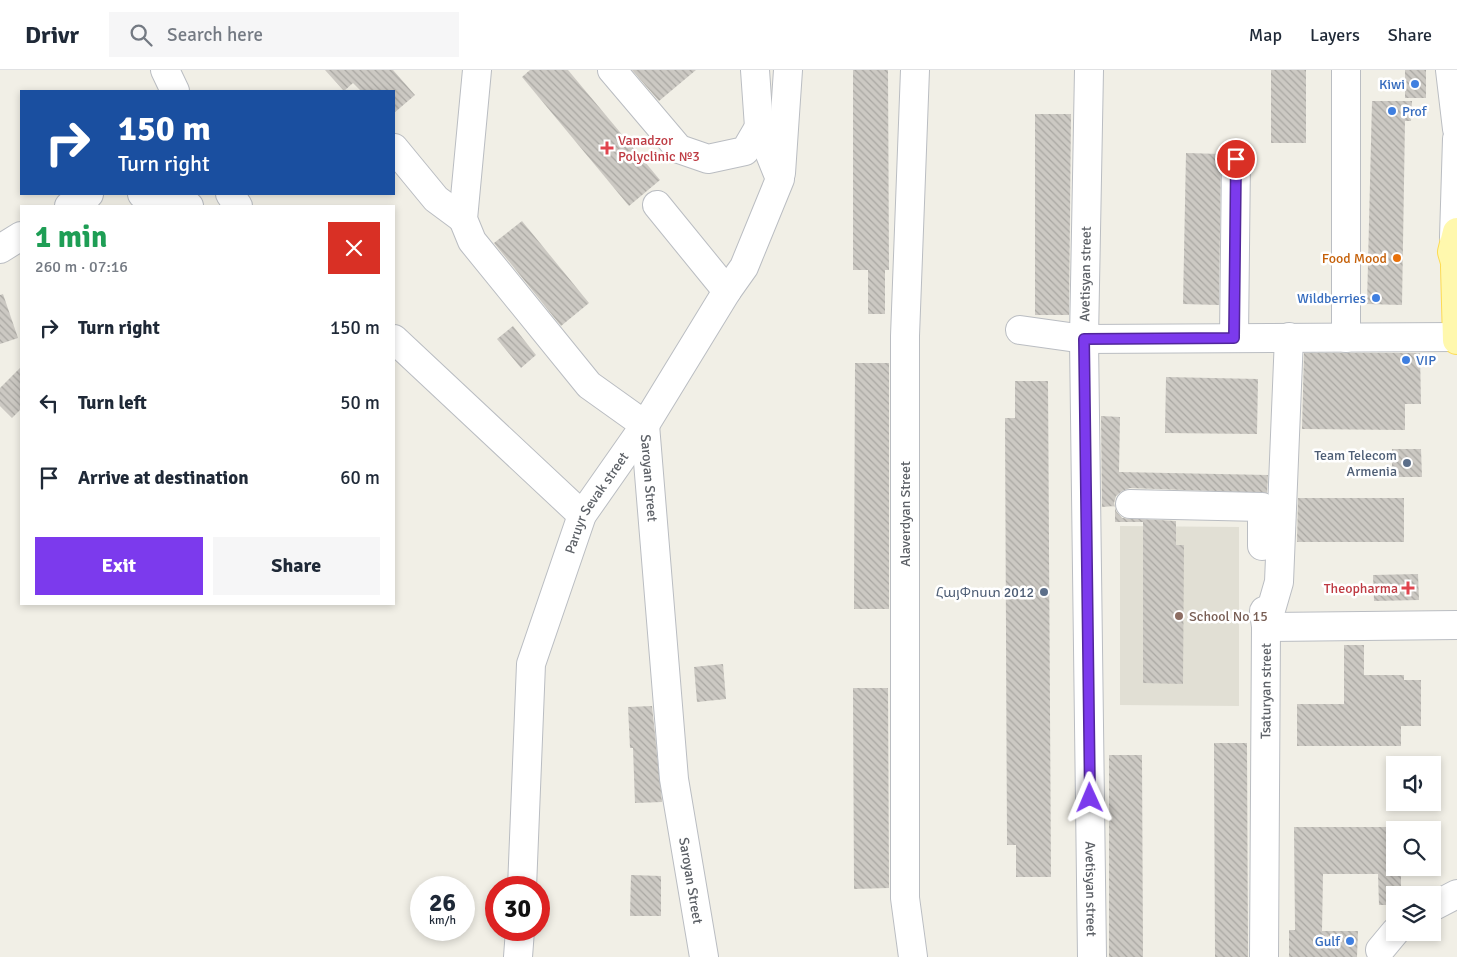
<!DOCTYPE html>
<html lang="en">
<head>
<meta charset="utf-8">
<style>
  body { margin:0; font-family:Signika,"Noto Sans Armenian",sans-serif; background:#f6f6f7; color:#1f2937; height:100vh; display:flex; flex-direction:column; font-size:19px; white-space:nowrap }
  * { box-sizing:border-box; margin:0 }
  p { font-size:16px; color:#747a83 }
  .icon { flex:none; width:28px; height:28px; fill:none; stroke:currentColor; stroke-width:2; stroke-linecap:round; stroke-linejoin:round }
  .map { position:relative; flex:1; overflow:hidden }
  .details { position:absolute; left:20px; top:135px; width:375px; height:400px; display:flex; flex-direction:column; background:#fff; border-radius:0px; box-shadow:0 2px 8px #0003 }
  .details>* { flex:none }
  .guide { position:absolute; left:20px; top:20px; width:375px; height:105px; border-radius:0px; box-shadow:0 2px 8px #0003; background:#1a4fa0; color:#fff; overflow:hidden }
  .tools { position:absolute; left:1386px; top:686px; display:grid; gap:10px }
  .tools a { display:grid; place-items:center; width:55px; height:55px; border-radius:0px; background:#fff; box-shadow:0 2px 8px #0003; font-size:25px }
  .speed { position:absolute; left:410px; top:806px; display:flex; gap:10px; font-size:25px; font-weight:700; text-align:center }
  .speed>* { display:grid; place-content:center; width:65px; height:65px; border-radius:50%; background:#fff; box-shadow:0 2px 8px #0003; line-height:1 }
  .speed small { font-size:12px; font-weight:400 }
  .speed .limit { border:8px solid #d22; background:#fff; color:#111 }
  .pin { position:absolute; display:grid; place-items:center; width:42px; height:42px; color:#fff; margin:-21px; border:2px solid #fff; border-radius:50%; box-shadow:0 1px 5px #0007 }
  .me { position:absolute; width:55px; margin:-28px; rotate:359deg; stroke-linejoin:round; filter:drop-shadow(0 0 4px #0008) }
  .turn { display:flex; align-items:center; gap:18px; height:105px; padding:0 15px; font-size:22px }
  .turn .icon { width:65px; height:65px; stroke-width:2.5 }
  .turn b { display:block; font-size:35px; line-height:42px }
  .round { display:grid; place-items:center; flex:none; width:52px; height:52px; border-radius:0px; background:#f6f6f7 }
  .overview { display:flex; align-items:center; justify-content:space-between; height:85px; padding:0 15px }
  h1 { font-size:30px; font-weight:700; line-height:38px; color:#1e9e55 }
  .action { display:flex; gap:10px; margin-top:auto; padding:10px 15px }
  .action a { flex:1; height:58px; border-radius:0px; background:#7c3aed; color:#fff; font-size:20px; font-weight:700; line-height:58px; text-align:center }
  .action a+a { background:#f6f6f7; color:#1f2937 }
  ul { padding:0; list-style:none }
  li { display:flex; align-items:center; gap:15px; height:75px; padding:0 15px }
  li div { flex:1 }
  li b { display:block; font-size:19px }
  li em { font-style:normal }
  header { display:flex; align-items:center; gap:30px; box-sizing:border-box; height:70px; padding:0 25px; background:#fff; border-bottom:1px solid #e0e1e3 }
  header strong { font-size:24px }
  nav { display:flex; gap:28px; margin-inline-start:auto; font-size:18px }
  .search { width:350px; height:45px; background:#f6f6f7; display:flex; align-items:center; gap:12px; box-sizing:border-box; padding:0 18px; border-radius:0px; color:#747a83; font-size:19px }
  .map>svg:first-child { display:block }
  .education { fill:#e1dfd4 }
  .building { fill:url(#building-back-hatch) }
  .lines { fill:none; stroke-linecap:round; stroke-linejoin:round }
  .minor-casing { stroke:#babdc2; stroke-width:30 }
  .major-casing { stroke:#fddb53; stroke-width:30 }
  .minor { stroke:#fff; stroke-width:28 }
  .major { stroke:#fff8ad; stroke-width:28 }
  .route-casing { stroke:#51269a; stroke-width:12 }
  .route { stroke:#7c3aed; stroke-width:9 }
  .shop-dot { fill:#3f7fe0; stroke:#fff; stroke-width:2 }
  .health-dot { fill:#e0444e; stroke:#fff; stroke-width:2 }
  .food-dot { fill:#e8710a; stroke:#fff; stroke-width:2 }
  .service-dot { fill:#5c6f8a; stroke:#fff; stroke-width:2 }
  .education-dot { fill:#8d6e63; stroke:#fff; stroke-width:2 }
  .labels { text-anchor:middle; stroke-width:5; stroke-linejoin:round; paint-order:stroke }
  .shop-label { font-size:14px; fill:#366cbe; stroke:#fff; text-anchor:end }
  .health-label { font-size:14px; fill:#be3a42; stroke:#fff; text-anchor:start }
  .food-label { font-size:14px; fill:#c56008; stroke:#fff; text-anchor:end }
  .street-label { font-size:14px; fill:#5d6167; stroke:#fff }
  .service-label { font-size:14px; fill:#4e5e75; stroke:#fff; text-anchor:end }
  .education-label { font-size:14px; fill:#785e54; stroke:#fff; text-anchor:start }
</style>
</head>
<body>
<header>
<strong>Drivr</strong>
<div class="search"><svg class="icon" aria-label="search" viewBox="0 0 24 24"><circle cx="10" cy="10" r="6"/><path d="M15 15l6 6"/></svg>Search here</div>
<nav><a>Map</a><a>Layers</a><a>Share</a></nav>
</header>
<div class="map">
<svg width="1457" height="887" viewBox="0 0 1457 887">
  <defs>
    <pattern id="building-back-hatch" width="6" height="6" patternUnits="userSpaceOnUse" patternTransform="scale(1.25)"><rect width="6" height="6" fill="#ccc9c3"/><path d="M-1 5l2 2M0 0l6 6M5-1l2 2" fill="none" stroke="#a9a7a2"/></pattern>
  </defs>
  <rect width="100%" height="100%" fill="#f1efe6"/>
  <!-- education -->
  <polygon class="education" points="1120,456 1239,457 1239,636 1120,635"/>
  <!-- building -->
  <g class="building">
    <polygon points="325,0 393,0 415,25 394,43 394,21 361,21 353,13 344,21"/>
    <polygon points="530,0 568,0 660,110 629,136 522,7"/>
    <polygon points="632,0 696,0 659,31"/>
    <polygon points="853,0 888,0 889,200 885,200 885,244 868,244 868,200 853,200"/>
    <rect x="1271" y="0" width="35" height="73"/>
    <rect x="1405" y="0" width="21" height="28"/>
    <polygon points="1372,31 1412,31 1411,51 1405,51 1402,235 1367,234"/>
    <polygon points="1035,44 1071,44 1069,245 1035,245"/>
    <polygon points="1186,83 1221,84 1219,235 1183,234"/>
    <polygon points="522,151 589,233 561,256 494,173"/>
    <polygon points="3,224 18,268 0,274 0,225"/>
    <polygon points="513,256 536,285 521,298 497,269"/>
    <polygon points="1304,283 1420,283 1421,334 1405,334 1405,360 1302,359"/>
    <polygon points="855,293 889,293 889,539 854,539"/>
    <polygon points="21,297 21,339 12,348 0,336 0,318"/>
    <polygon points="1166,307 1258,309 1257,364 1165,363"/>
    <polygon points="1015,311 1048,311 1051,807 1016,807 1016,775 1007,775 1005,348 1015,348"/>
    <polygon points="1101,346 1120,347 1119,402 1268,405 1267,423 1130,418 1122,421 1116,426 1114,433 1116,441 1122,448 1176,451 1176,475 1184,475 1183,614 1143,613 1143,452 1115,452 1115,436 1102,437"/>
    <polygon points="1392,379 1421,379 1422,407 1392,407"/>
    <polygon points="1298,428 1404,428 1404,472 1297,472"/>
    <polygon points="1418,504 1419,530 1374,531 1373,505"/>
    <polygon points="1344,575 1364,575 1364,605 1404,605 1404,610 1421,610 1421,656 1401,656 1401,676 1297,676 1297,634 1344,634"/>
    <polygon points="723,594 726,629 697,632 694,597"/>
    <polygon points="853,618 888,618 889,818 854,819"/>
    <polygon points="652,636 662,732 635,733 633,678 630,678 628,637"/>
    <polygon points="1214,673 1247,673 1248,887 1215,887"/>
    <polygon points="1109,685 1142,685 1143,887 1109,887"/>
    <polygon points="1294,757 1395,757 1395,798 1401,798 1401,825 1395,825 1395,835 1379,835 1378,804 1323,804 1322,861 1358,861 1357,887 1289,887 1289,860 1295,860"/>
    <polygon points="631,805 661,806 661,846 630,846"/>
  </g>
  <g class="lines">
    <!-- minor casing -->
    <g class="minor-casing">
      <g id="minor">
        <polyline points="165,0 175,21"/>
        <path id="s1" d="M477,0L463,149L472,171L589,315L645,355L674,709L704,887"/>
        <polyline points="612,0 679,79 708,89 745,81 759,57"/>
        <path id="s2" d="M1089,0L1084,269L1092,887"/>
        <polyline points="1450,0 1457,59"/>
        <polyline points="394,78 436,129 463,149"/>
        <polyline points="781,103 788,0"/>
        <polyline points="142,124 189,136"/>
        <polyline points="230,124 238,136"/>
        <polyline points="657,135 727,221"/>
        <polyline points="69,136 89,124"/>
        <polyline points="1454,167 1457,69"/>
        <polyline points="0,179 21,166"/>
        <polyline points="1020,260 1084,269 1456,267"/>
        <polyline points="1234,268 1236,89"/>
        <polyline points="1346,268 1346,0"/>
        <polyline points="394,269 582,445"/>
        <polyline points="1130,434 1262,437 1262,476"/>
        <polyline points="1264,541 1266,557 1457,555"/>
        <path id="s3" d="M522,818L531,594L582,445L645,355L727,221L744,197L780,109L759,57L755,0"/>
        <polyline points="1432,837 1457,824"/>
        <polyline points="1380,880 1395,862"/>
        <polyline points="518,887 520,860"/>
        <polyline points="913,887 905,828 905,266 915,0"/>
        <path id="s4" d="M1264,887L1266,557L1279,512L1289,267"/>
      </g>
    </g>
    <!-- major casing -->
    <g class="major-casing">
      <g id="major">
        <polyline points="1457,162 1452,182 1457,199"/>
        <polyline points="1455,197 1457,270"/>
      </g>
    </g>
    <!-- minor -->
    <use href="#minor" class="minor"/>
    <!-- major -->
    <use href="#major" class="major"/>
  </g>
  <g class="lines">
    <!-- route casing -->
    <g class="route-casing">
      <polyline id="route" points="1090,728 1084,269 1234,268 1236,89"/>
    </g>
    <!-- route -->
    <use href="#route" class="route"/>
  </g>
  <!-- markers -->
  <g class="shop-dot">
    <circle cx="1415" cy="14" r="5"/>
    <circle cx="1392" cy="41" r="5"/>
    <circle cx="1376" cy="228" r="5"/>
    <circle cx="1406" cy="290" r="5"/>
    <circle cx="1350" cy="871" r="5"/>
  </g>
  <g class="health-dot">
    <path d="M604.5 70.5h5v5h5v5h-5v5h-5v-5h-5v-5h5z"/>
    <path d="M1405.5 510.5h5v5h5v5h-5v5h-5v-5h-5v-5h5z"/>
  </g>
  <circle class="food-dot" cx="1397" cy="188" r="5"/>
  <g class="service-dot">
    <circle cx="1407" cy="393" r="5"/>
    <circle cx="1044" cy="522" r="5"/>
  </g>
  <circle class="education-dot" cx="1179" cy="546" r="5"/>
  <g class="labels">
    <!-- shop labels -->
    <g class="shop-label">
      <text x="1405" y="19">Kiwi</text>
      <text x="1402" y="46" text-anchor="start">Prof</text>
      <text x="1366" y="233">Wildberries</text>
      <text x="1416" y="295" text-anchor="start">VIP</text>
      <text x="1340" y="876">Gulf</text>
    </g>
    <!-- health labels -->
    <g class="health-label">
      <text x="618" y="75">Vanadzor<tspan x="618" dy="16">Polyclinic №3</tspan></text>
      <text x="1398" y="523" text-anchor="end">Theopharma</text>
    </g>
    <!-- food labels -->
    <g class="food-label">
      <text x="1387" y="193">Food Mood</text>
    </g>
    <!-- street labels -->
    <g class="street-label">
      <text transform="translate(1085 204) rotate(-89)" y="5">Avetisyan street</text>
      <text dy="5" stroke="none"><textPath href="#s1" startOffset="481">Saroyan Street</textPath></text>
      <text dy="5" stroke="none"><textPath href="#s3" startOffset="399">Paruyr Sevak street</textPath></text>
      <text transform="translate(905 444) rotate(-90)" y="5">Alaverdyan Street</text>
      <text dy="5" stroke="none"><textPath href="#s4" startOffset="266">Tsaturyan street</textPath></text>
      <text dy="5" stroke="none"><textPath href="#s1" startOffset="886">Saroyan Street</textPath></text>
      <text dy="5" stroke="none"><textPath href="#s2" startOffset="819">Avetisyan street</textPath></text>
    </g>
    <!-- service labels -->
    <g class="service-label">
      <text x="1397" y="390">Team Telecom<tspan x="1397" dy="16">Armenia</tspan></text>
      <text x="1034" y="527">ՀայՓոստ 2012</text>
    </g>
    <!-- education labels -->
    <g class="education-label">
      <text x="1189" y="551">School No 15</text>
    </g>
  </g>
</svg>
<div class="tools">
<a><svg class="icon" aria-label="sound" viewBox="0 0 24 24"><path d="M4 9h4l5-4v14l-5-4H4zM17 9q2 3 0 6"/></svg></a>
<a><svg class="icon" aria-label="search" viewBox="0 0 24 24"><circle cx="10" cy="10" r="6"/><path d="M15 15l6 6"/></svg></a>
<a><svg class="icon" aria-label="layers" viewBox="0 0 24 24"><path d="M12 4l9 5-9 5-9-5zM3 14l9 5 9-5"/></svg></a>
</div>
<div class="speed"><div>26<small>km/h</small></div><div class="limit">30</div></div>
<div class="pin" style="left:1236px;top:89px;background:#d93025"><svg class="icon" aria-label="arrive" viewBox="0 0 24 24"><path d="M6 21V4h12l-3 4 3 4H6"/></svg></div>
<svg class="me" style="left:1090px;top:728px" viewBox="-20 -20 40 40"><path d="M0-17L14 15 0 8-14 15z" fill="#7c3aed" stroke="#fff" stroke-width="4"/></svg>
<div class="guide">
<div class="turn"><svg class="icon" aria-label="right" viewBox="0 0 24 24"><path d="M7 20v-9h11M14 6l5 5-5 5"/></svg><div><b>150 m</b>Turn right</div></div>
</div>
<section class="details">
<div class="overview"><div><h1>1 min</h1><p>260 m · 07:16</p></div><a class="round" style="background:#d93025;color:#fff"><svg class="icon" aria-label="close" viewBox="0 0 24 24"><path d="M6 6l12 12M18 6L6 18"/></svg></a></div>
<ul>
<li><svg class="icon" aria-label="right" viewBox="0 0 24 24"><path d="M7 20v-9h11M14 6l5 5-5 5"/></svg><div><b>Turn right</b></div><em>150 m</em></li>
<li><svg class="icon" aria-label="left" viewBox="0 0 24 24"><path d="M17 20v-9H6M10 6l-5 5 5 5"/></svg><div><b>Turn left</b></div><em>50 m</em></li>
<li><svg class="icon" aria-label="arrive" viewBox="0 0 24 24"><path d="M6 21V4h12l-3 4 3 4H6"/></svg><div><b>Arrive at destination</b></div><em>60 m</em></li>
</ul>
<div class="action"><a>Exit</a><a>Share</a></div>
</section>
</div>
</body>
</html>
